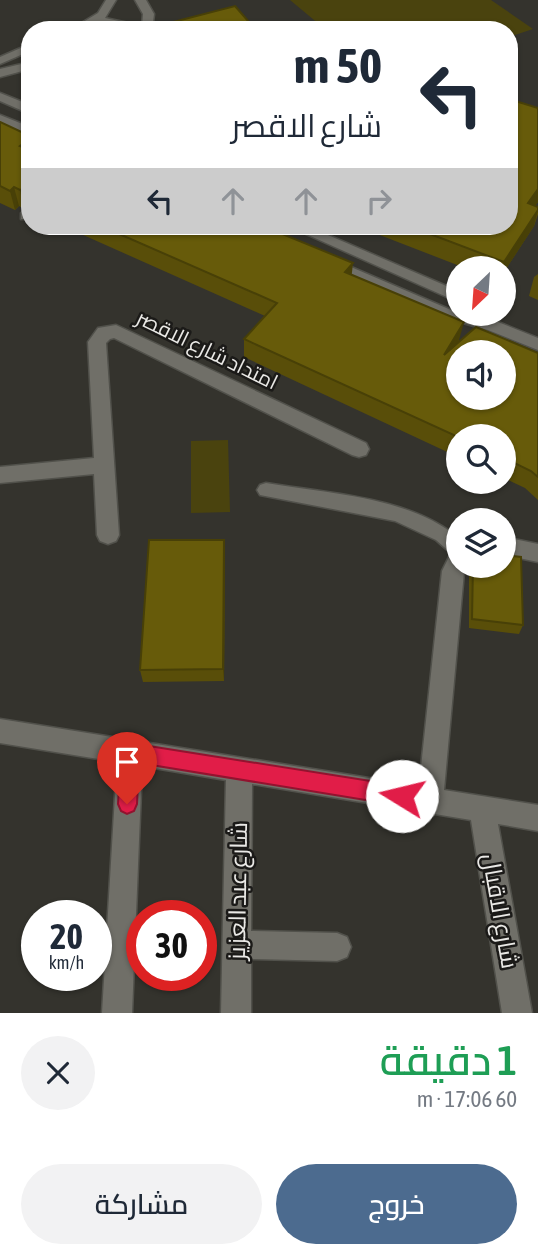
<!DOCTYPE html>
<html lang="ar">
<head>
<meta charset="utf-8">
<style>
  body { margin:0; font-family:"Asap Condensed",Cairo,sans-serif; background:#f2f2f3; color:#1f2937; direction:rtl; height:100vh; display:flex; flex-direction:column; font-size:26px; white-space:nowrap }
  * { box-sizing:border-box; margin:0 }
  p { font-size:23px; color:#747a83 }
  .icon { flex:none; width:38px; height:38px; fill:none; stroke:currentColor; stroke-width:2; stroke-linecap:round; stroke-linejoin:round }
  .map { position:relative; height:1013px; overflow:hidden; direction:ltr }
  .sheet { display:flex; flex-direction:column; background:#fff; flex:1 }
  .sheet>* { flex:none }
  .hud { position:absolute; left:21px; top:21px; width:497px; height:214px; border-radius:28px; box-shadow:0 2px 5px #0004; direction:rtl; background:#fff; color:#1f2937; overflow:hidden }
  .needle { width:46px; rotate:205deg }
  .controls { position:absolute; left:446px; top:256px; display:grid; gap:14px }
  .controls a { display:grid; place-items:center; width:70px; height:70px; border-radius:50%; background:#fff; box-shadow:0 2px 5px #0004; font-size:35px }
  .speed { position:absolute; left:21px; top:900px; display:flex; gap:14px; font-size:35px; font-weight:700; text-align:center }
  .speed>* { display:grid; place-content:center; width:91px; height:91px; border-radius:50%; background:#fff; box-shadow:0 2px 5px #0004; line-height:1 }
  .speed small { font-size:18px; font-weight:400 }
  .speed .limit { border:10px solid #d22; background:#fff; color:#111 }
  .pin { position:absolute; display:grid; place-items:center; width:60px; height:60px; color:#fff; margin:-72px -30px; border-radius:50% 50% 50% 0; rotate:-45deg; box-shadow:0 0 7px #0007 }
  .pin .icon { rotate:45deg }
  .me { position:absolute; width:77px; margin:-38px; rotate:279deg; stroke-linejoin:round; filter:drop-shadow(0 0 5px #0008) }
  .turn { display:flex; align-items:center; gap:24px; height:147px; padding:0 21px; font-size:32px }
  .turn .icon { width:91px; height:91px; stroke-width:2.5 }
  .turn b { display:block; font-size:49px; line-height:60px }
  .lanes { display:flex; align-items:center; height:66px; padding:0 21px; background:#0003; justify-content:center; gap:35px; direction:ltr }
  .lanes .off { opacity:.35 }
  .round { display:grid; place-items:center; flex:none; width:74px; height:74px; border-radius:37px; background:#f2f2f3 }
  .headline { display:flex; align-items:center; justify-content:space-between; height:119px; padding:0 21px }
  h1 { font-size:42px; font-weight:600; line-height:52px; color:#1e9e55 }
  .primary-button { display:flex; gap:14px; margin-top:auto; padding:14px 21px }
  .primary-button a { flex:1; height:80px; border-radius:42px; background:#4c6b8f; color:#fff; font-size:28px; font-weight:600; line-height:80px; text-align:center }
  .primary-button a+a { background:#f2f2f3; color:#1f2937 }
  .map>svg:first-child { display:block }
  .green { fill:#4a430e }
  .lines { fill:none; stroke-linecap:round; stroke-linejoin:round }
  .service-casing { stroke:#51514b; stroke-width:3 }
  .minor-casing { stroke:#51514b; stroke-width:3 }
  .service { fill:#706f68; fill-rule:evenodd }
  .minor { fill:#706f68; fill-rule:evenodd }
  .wall { fill:#594e09 }
  .shaded-wall { fill:#484007 }
  .building { fill:#675b0a; stroke:#484007; stroke-width:2; fill-rule:evenodd }
  .route { fill:#e11d48; stroke:#92132f; stroke-width:2 }
  .labels { text-anchor:middle; stroke-width:5; stroke-linejoin:round; paint-order:stroke }
  .street-label { font-size:21px; fill:#eae9e6; stroke:#1b1a18 }
  .near-street-label { font-size:24px; fill:#eae9e6; stroke:#1b1a18 }
</style>
</head>
<body>
<div class="map">
<svg width="538" height="1013" viewBox="0 0 538 1013">
  <rect width="100%" height="100%" fill="#34332d"/>
  <!-- green -->
  <g class="green">
    <polygon points="290,0 491,0 533,29 509,37 509,30 326,30"/>
    <polygon points="228,440 230,512 191,513 191,441"/>
  </g>
  <g class="lines">
    <!-- service casing -->
    <g class="service-casing">
      <g id="service">
        <polygon points="106,0 116,0 105,18 142,26 143,14 135,0 146,0 154,14 152,30 128,30 98,23 85,30 70,30 98,13"/>
        <polygon points="30,44 30,51 0,64 0,57"/>
        <polygon points="30,62 30,69 0,77 0,69"/>
        <polygon points="0,93 30,105 30,114 0,101"/>
        <polygon points="0,115 30,127 30,136 0,124"/>
        <polygon points="30,209 30,219 21,219 21,213"/>
        <polygon points="288,226 307,226 458,291 458,302"/>
        <polygon points="330,258 458,313 498,322 538,338 538,350 488,330 438,316 325,266 325,260"/>
        <path d="M266,483C325,493 412,497 458,538V556L452,554L436,540L395,521L260,495L257,490L260,485Z"/>
      </g>
    </g>
    <!-- minor casing -->
    <g class="minor-casing">
      <g id="minor">
        <polygon points="116,325 366,443 369,449 366,455 359,457 352,455 114,338 110,339 106,343 119,535 116,541 108,544 100,541 97,535 94,474 0,483 0,467 94,458 88,342 98,328"/>
        <polygon points="504,537 538,544 538,562 504,555"/>
        <polygon points="458,553 458,565 467,565 464,572 444,790 538,805 538,831 498,824 532,1013 502,1013 471,820 252,784 251,931 337,933 347,937 351,947 347,957 337,961 251,959 251,1013 221,1013 226,780 142,766 132,1013 102,1013 117,762 0,743 0,719 419,786 442,571 450,555"/>
      </g>
    </g>
    <!-- service -->
    <use href="#service" class="service"/>
    <!-- minor -->
    <use href="#minor" class="minor"/>
  </g>
  <!-- wall -->
  <g class="wall">
    <polygon points="538,108 538,202 535,206 538,207 538,214 534,226 504,272 504,268 465,268 359,227 359,226 509,226"/>
    <polygon points="0,122 30,136 30,207 24,209 19,206 15,210 0,203"/>
    <polygon points="63,226 263,226 352,275 459,340 458,343 538,353 538,500 525,488 504,478 504,436 458,436 458,457 244,357 244,339 265,316"/>
    <polygon points="538,274 538,300 529,296 534,277"/>
    <polygon points="224,540 225,553 224,681 143,682 140,670"/>
    <polygon points="469,565 504,565 523,625 519,634 469,628"/>
  </g>
  <!-- shaded-wall -->
  <g class="shaded-wall">
    <polygon points="30,139 30,161 20,146"/>
    <polygon points="14,187 19,206 15,210 10,191"/>
    <polygon points="26,188 30,207 24,209 20,190"/>
    <polygon points="538,189 538,202 523,222 528,203"/>
    <polygon points="538,210 534,226 504,272 504,268 502,268 504,262"/>
    <polygon points="353,263 351,281 345,272"/>
    <polygon points="464,322 459,340 440,373 444,355"/>
    <polygon points="224,540 225,553 224,681 223,669"/>
  </g>
  <!-- building -->
  <g class="building">
    <polygon points="235,6 256,30 142,30"/>
    <polygon points="509,99 538,108 538,189 528,203 538,207 538,210 504,262 409,226 509,226"/>
    <polygon points="0,122 30,136 30,139 20,146 30,150 30,194 28,194 26,188 20,190 14,187 10,191 0,186"/>
    <path d="M101,226H263L353,263L345,272L464,322L444,355L476,327L538,353V477L531,471L504,458V436H458V437L244,339L277,303ZM458,352H504V397H458Z"/>
    <polygon points="149,540 224,540 223,669 140,670"/>
    <polygon points="504,555 521,557 523,625 472,619 473,565 504,565"/>
  </g>
  <!-- route -->
  <polygon class="route" points="130,743 402,786 409,789 412,796 409,803 402,806 139,763 137,804 134,811 127,814 121,811 118,804 121,752 123,746"/>
  <g class="labels">
    <!-- street labels -->
    <g class="street-label">
      <text transform="translate(207 350) rotate(26)" y="7">امتداد شارع الاقصر</text>
    </g>
    <!-- near-street labels -->
    <g class="near-street-label">
      <text transform="translate(238 891) rotate(-89)" y="8">شارع عبد العزيز</text>
      <text transform="translate(500 911) rotate(80)" y="8">شارع الاقبال</text>
    </g>
  </g>
</svg>
<div class="controls">
<a><svg class="needle" viewBox="-14 -14 28 28"><path d="M0-13l5 13h-10z" fill="#e53935"/><path d="M0 13l5-13h-10z" fill="#747a83"/></svg></a>
<a><svg class="icon" aria-label="sound" viewBox="0 0 24 24"><path d="M4 9h4l5-4v14l-5-4H4zM17 9q2 3 0 6"/></svg></a>
<a><svg class="icon" aria-label="search" viewBox="0 0 24 24"><circle cx="10" cy="10" r="6"/><path d="M15 15l6 6"/></svg></a>
<a><svg class="icon" aria-label="layers" viewBox="0 0 24 24"><path d="M12 4l9 5-9 5-9-5zM3 14l9 5 9-5"/></svg></a>
</div>
<div class="speed"><div>20<small>km/h</small></div><div class="limit">30</div></div>
<div class="pin" style="left:127px;top:804px;background:#d93025"><svg class="icon" aria-label="arrive" viewBox="0 0 24 24"><path d="M6 21V4h12l-3 4 3 4H6"/></svg></div>
<svg class="me" style="left:402px;top:796px" viewBox="-20 -20 40 40"><circle r="19" fill="#fff"/><path d="M0-13L10 11 0 6-10 11z" fill="#e11d48"/></svg>
<div class="hud">
<div class="turn"><svg class="icon" aria-label="left" viewBox="0 0 24 24"><path d="M17 20v-9H6M10 6l-5 5 5 5"/></svg><div><b>50 m</b>شارع الاقصر</div></div>
<div class="lanes"><svg class="icon" aria-label="left" viewBox="0 0 24 24"><path d="M17 20v-9H6M10 6l-5 5 5 5"/></svg><svg class="icon off" aria-label="ahead" viewBox="0 0 24 24"><path d="M12 20V5M6 11l6-6 6 6"/></svg><svg class="icon off" aria-label="ahead" viewBox="0 0 24 24"><path d="M12 20V5M6 11l6-6 6 6"/></svg><svg class="icon off" aria-label="right" viewBox="0 0 24 24"><path d="M7 20v-9h11M14 6l5 5-5 5"/></svg></div>
</div>
</div>
<section class="sheet">
<div class="headline"><div><h1>1 دقيقة</h1><p>60 m · 17:06</p></div><a class="round"><svg class="icon" aria-label="close" viewBox="0 0 24 24"><path d="M6 6l12 12M18 6L6 18"/></svg></a></div>
<div class="primary-button"><a>خروج</a><a>مشاركة</a></div>
</section>
</body>
</html>
